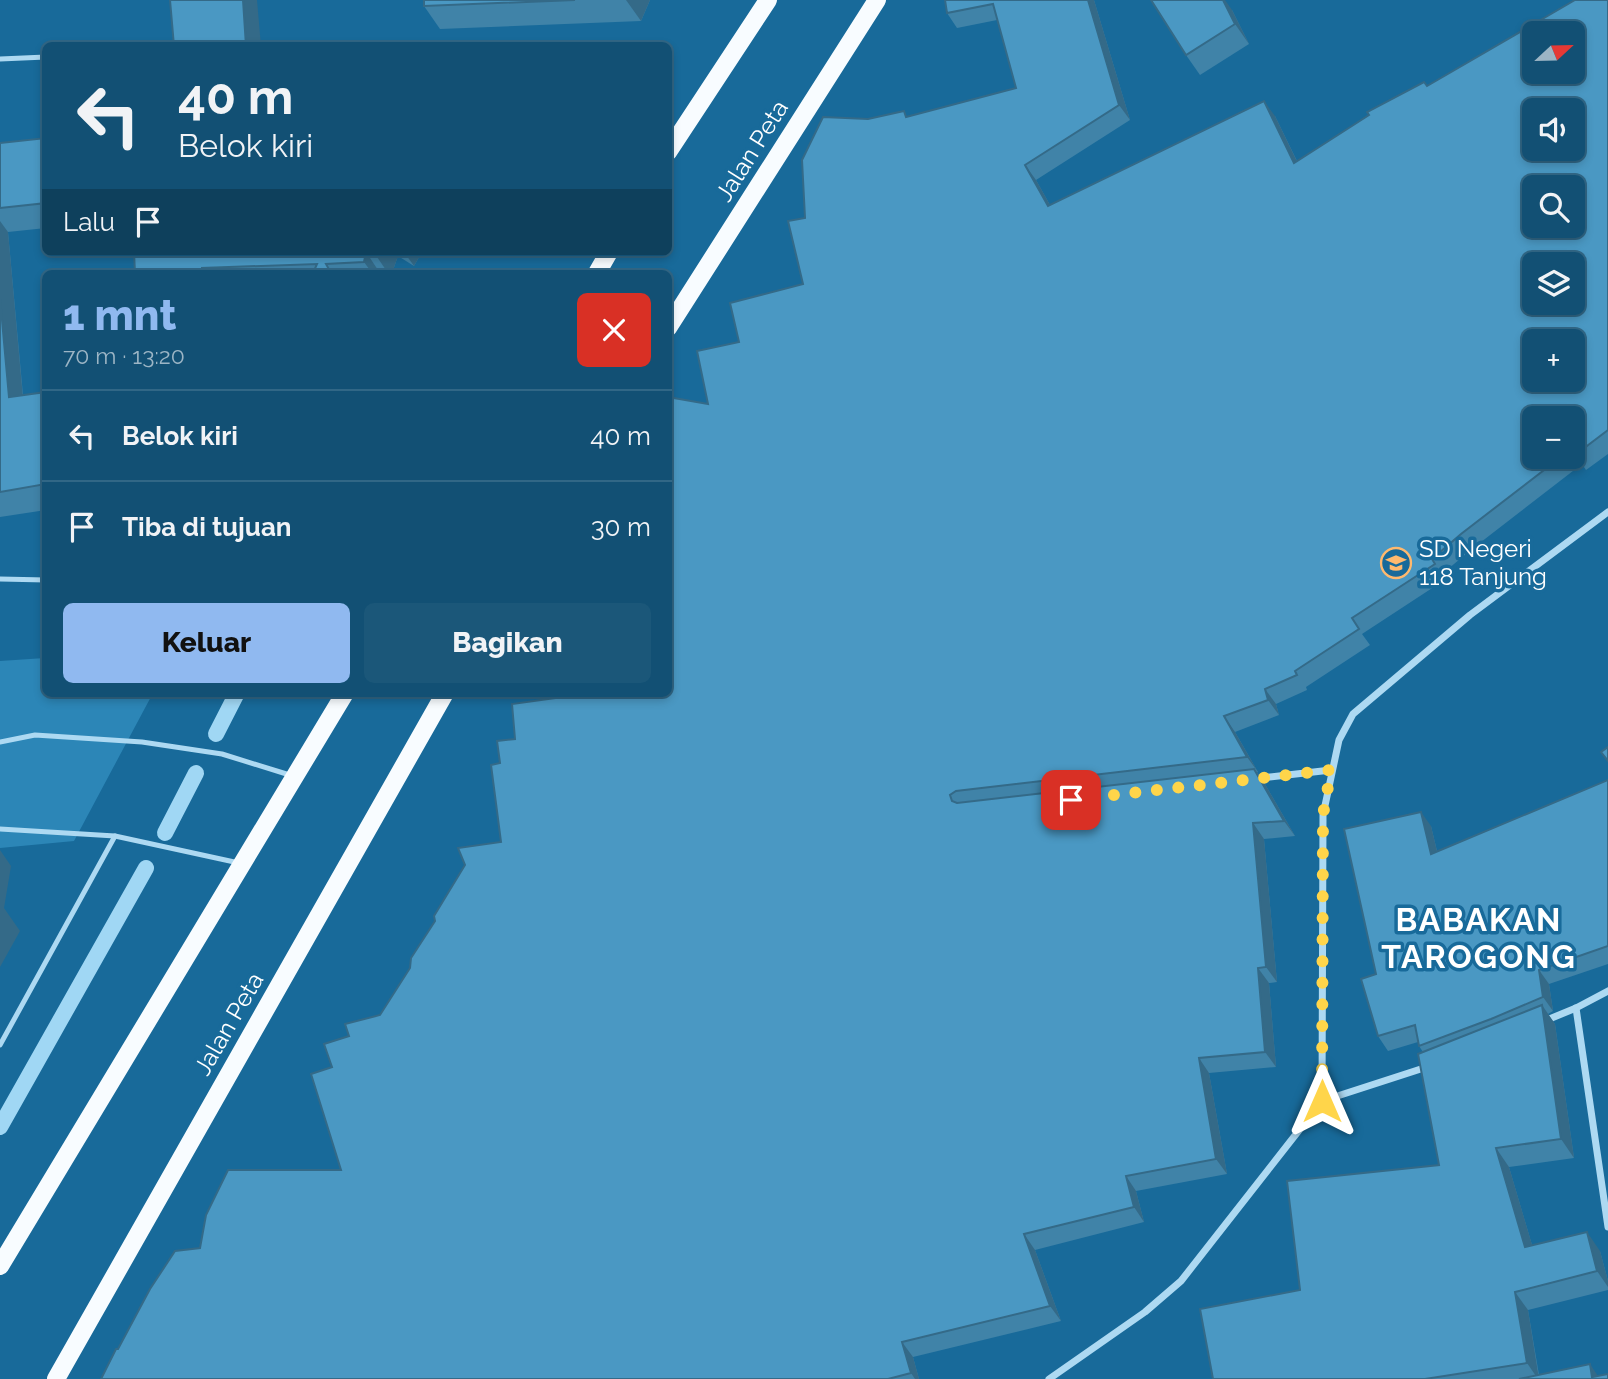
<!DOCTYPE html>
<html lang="id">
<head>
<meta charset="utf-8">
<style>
  body { margin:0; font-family:Raleway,sans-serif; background:#1b5779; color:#f1f3f6; height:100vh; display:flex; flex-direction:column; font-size:26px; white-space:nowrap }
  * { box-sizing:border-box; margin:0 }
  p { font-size:23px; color:#9cb5c5 }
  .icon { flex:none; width:38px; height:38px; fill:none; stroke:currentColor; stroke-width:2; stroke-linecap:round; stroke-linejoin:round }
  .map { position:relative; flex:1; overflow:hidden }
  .sheet { position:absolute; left:42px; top:270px; width:630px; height:427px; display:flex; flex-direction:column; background:#125074; border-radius:10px; box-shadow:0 4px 10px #0003,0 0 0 2px #316786 }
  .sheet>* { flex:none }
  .guide { position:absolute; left:42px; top:42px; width:630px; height:214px; border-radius:10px; box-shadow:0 4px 10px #0003,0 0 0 2px #316786; background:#125074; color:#f1f3f6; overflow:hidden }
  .needle { width:46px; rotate:68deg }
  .fabs { position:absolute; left:1522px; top:21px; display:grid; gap:14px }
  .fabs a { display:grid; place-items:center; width:63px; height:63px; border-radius:10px; background:#125074; box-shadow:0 4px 10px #0003,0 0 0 2px #316786; font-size:35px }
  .pin { position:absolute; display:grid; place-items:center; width:60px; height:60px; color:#fff; margin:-30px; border-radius:14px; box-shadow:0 4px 10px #0006 }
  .me { position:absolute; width:77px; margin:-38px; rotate:0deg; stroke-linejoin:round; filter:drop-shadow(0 0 5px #0008) }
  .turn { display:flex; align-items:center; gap:24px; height:147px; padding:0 21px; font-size:32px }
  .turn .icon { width:91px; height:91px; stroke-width:2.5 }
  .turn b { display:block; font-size:49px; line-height:60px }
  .then { display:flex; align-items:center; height:66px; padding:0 21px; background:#0003; gap:14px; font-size:26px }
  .round { display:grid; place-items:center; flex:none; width:74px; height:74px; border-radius:10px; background:#1b5779 }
  .head { display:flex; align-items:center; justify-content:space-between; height:119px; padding:0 21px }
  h1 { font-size:42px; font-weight:800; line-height:52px; color:#90b9f0 }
  .cta { display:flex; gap:14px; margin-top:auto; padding:14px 21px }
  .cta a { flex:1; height:80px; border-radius:10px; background:#90b9f0; color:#111; font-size:28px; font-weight:800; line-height:80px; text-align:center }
  .cta a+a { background:#1b5779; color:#f1f3f6 }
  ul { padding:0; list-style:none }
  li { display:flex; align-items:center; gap:21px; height:91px; padding:0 21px; border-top:2px solid #316786 }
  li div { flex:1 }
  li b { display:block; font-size:26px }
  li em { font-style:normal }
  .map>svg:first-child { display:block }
  .green { fill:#2c86b7 }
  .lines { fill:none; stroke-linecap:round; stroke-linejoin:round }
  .stream { stroke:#a0d7f4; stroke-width:16 }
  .lane { stroke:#add9f2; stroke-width:5 }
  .street { stroke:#add9f2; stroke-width:7 }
  .primary { stroke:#f8fcff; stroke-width:18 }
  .wall { fill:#4083a8; fill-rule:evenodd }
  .shaded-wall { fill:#346a88 }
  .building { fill:#4a98c3; stroke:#346a88; stroke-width:2; fill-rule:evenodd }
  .route { stroke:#ffd54a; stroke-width:12; stroke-dasharray:0 21.6 }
  .labels { text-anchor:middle; stroke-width:7; stroke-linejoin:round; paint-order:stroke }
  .street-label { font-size:24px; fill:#fff; stroke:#186a9a }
  .poi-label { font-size:24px; fill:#fff; stroke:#186a9a; text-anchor:start }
  .district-label { font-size:32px; font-weight:bold; letter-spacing:2px; fill:#fff; stroke:#186a9a }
</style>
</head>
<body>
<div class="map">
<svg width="1608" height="1379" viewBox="0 0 1608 1379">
  <rect width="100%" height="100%" fill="#186a9a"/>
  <!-- green -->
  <polygon class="green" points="45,658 46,693 153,693 74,841 0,848 0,661"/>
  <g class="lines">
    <!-- stream -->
    <g class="stream">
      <polyline points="216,734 237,693"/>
      <polyline points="165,833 196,773"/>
      <polyline points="0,1127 146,868"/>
    </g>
    <!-- lane -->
    <g class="lane">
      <polyline points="0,59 46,57"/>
      <polyline points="0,579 46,580"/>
      <polyline points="0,742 35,735 142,742 222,754 293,776"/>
      <polyline points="0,829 115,836 239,863"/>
      <polyline points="0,1045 115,836"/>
    </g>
    <!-- street -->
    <g class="street">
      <polyline points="1252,779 1331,770"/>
      <polyline points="1576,1008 1608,1227"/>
      <polyline points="1542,1022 1576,1008 1608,991"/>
      <polyline points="1322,1101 1427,1067"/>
      <polyline points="1049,1379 1145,1312 1181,1281 1322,1101 1323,815 1339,740 1353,714 1470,615 1608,512"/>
    </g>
    <!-- primary -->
    <g class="primary">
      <polyline points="668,152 768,0"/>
      <polyline points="597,273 609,252"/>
      <polyline points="668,328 877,0"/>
      <polyline points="0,1266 345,693"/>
      <polyline points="56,1379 445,693"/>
    </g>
  </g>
  <!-- wall -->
  <g class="wall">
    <polygon points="424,0 650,0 641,21 440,29 424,6"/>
    <path d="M945,0H1094L1130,120L1036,180L1050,205L1275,116L1297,161L1427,86L1608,0V454L1586,470L1582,464L1472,549L1442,574L1446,579L1362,634L1370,645L1306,687L1307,690L1276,704L1279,715L1235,732L1258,772H1257L1265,784L1295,836L1264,839L1277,982L1269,983L1276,1067L1209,1073L1227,1174L1136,1191L1144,1222L1035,1250L1061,1321L913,1357L919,1379H101L118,1349L200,1248L341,1170L332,1067L349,1036L380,1015L501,842L500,763L515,739L571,696L708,404L739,342L803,284L805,218L868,119L908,117L1016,88L997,20L957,28L947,13ZM1573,418V457H1535Z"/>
    <polygon points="1232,10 1249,44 1200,75 1186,55"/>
    <polygon points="46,138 46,228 8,232 23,395 46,392 46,510 0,517 0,143"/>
    <polygon points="134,252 422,252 414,266 398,256 392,273 135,273"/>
    <polygon points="1608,780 1608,964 1549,984 1553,1011 1548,1014 1555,1024 1574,1158 1509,1167 1532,1245 1600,1251 1608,1281 1608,1290 1528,1310 1539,1375 1598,1376 1608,1379 1213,1379 1300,1290 1439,1165 1423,1052 1419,1046 1418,1042 1388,1051 1378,1036 1376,974 1431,826 1437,851"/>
  </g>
  <!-- shaded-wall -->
  <g class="shaded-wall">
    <polygon points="243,0 257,0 261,46 246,46"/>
    <polygon points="626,0 650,0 641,21"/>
    <polygon points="1088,0 1094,0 1130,120 1119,105"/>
    <polygon points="1223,0 1225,0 1232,10 1249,44 1235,24"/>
    <polygon points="1264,101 1275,116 1305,178 1294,163"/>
    <polygon points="1025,165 1036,180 1059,221 1048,206"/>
    <polygon points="0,221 8,232 25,420 9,397 0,298"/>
    <polygon points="366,252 380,273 372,273 364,262"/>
    <polygon points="376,252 395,252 398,256 392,273 388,273 375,254"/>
    <polygon points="404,252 422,252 414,266"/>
    <polygon points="1265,689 1276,704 1279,715 1268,700"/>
    <polygon points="1224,716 1235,732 1258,772 1247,757"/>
    <polygon points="1254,769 1265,784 1295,836 1284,821"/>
    <polygon points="1421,812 1431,826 1441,868 1431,854"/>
    <polygon points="1253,823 1264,839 1277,982 1266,967"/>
    <polygon points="0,850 11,866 4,908 20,931 0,967"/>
    <polygon points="1258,968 1269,983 1276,1067 1265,1052"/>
    <polygon points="1539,970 1549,984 1553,1011 1543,997"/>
    <polygon points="1542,1005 1555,1024 1574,1158 1561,1139"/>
    <polygon points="1199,1058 1209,1073 1227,1174 1216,1159"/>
    <polygon points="1496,1148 1509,1167 1538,1265 1525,1247"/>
    <polygon points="1126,1176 1136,1191 1144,1222 1134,1207"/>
    <polygon points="1587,1232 1600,1251 1608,1281 1608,1287 1597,1271"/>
    <polygon points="1024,1234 1035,1250 1061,1321 1050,1306"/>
    <polygon points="1515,1292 1528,1310 1539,1379 1538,1379 1527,1363"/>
    <polygon points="902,1342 913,1357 919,1379 915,1379 911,1373"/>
    <polygon points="1590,1364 1600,1379 1592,1377"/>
  </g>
  <!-- building -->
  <g class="building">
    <polygon points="170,0 243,0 246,46 174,46"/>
    <polygon points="424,0 575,0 424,6"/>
    <path d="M945,0H1088L1119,105L1025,165L1048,206L1264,101L1294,163L1369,115L1367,112L1424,82L1427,86L1575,0H1608V430L1575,455L1573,452V418H1535V457H1561L1461,534L1432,559L1435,564L1352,618L1359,629L1295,671L1297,675L1265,689L1268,700L1224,716L1247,757L956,791L950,795L952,801L957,803L1254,769L1284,821L1253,823L1266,967L1258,968L1265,1052L1199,1058L1216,1159L1126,1176L1134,1207L1024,1234L1050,1306L902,1342L911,1373L888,1379H101L116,1349H118L150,1289L175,1251L200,1248L206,1215L228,1170H341L311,1074L332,1067L324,1044L349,1036L345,1024L380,1015L410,968L411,958L435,921L434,916L465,865L458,848L501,842L491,765L500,763L497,741L515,739L512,704L571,696V693H668V397L708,404L697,351L739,342L730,303L803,284L788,221L805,218L802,160L823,117L868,119L904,111L906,117L1016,88L993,4L947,13ZM1535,33H1573V72H1535ZM1535,110H1573V149H1535ZM1535,187H1573V226H1535ZM1535,264H1573V303H1535ZM1535,341H1573V380H1535Z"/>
    <polygon points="1151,0 1223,0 1235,24 1186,55"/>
    <polygon points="398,42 404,46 364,46 364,43"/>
    <polygon points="46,138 46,203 0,208 0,143"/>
    <polygon points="134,252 376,252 375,254 366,252 364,262 326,264 331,273 313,273 317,264 202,268 202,270 171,273 135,273"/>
    <polygon points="0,298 9,397 46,392 46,484 0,492"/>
    <polygon points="1608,747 1608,761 1601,752"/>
    <polygon points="1608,780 1608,946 1539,970 1543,997 1491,1019 1419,1046 1415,1025 1378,1036 1361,979 1376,974 1344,829 1421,812 1431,854"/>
    <polygon points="1542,1005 1561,1139 1496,1148 1525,1247 1587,1232 1597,1271 1515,1292 1527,1363 1425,1379 1213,1379 1200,1309 1300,1290 1287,1181 1439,1165 1418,1054"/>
    <polygon points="1590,1364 1592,1377 1608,1374 1608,1379 1519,1379"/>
  </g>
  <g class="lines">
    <!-- route -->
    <polyline class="route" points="1071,800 1331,770 1323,815 1322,1101"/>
  </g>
  <!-- icons -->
  <defs>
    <g id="school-ring" transform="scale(1.575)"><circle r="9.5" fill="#186a9a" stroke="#ffb96e" stroke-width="1.5"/><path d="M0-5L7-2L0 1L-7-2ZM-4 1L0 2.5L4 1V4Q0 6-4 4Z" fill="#ffb96e"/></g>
  </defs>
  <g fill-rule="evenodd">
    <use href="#school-ring" x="1396" y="563"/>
  </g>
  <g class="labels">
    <!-- street labels -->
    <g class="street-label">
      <text transform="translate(752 151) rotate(-58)" y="8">Jalan Peta</text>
      <text transform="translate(229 1024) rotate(-60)" y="8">Jalan Peta</text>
    </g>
    <!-- poi labels -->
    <g class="poi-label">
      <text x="1419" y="557">SD Negeri<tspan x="1419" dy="28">118 Tanjung</tspan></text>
    </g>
    <!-- district labels -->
    <g class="district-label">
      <text x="1479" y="931">BABAKAN<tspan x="1479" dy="37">TAROGONG</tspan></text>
    </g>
  </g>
</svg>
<div class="fabs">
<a><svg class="needle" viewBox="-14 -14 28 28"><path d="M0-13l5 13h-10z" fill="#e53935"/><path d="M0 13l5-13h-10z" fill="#9cb5c5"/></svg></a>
<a><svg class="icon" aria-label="sound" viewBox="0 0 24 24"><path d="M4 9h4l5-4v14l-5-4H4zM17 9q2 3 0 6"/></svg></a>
<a><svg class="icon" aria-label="search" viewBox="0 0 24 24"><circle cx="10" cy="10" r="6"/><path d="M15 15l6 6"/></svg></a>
<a><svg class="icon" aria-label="layers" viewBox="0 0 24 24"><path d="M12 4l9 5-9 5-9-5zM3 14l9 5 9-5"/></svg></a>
<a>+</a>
<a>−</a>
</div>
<div class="pin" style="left:1071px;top:800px;background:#d93025"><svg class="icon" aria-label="arrive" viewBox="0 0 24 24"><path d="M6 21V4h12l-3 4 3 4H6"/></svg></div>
<svg class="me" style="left:1322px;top:1101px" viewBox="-20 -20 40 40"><path d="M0-17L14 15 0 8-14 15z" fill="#ffd54a" stroke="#fff" stroke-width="4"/></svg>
<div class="guide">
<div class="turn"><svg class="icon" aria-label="left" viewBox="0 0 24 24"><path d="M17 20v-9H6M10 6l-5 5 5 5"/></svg><div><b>40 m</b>Belok kiri</div></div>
<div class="then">Lalu<svg class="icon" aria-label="arrive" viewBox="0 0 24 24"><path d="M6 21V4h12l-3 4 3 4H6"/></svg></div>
</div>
<section class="sheet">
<div class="head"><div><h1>1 mnt</h1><p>70 m · 13:20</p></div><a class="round" style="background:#d93025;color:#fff"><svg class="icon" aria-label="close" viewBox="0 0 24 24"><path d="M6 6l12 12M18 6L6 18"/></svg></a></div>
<ul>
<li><svg class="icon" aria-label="left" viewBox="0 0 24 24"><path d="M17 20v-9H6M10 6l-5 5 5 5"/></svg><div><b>Belok kiri</b></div><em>40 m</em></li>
<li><svg class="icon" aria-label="arrive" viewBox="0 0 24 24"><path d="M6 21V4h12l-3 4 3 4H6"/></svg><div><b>Tiba di tujuan</b></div><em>30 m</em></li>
</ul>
<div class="cta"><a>Keluar</a><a>Bagikan</a></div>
</section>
</div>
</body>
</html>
